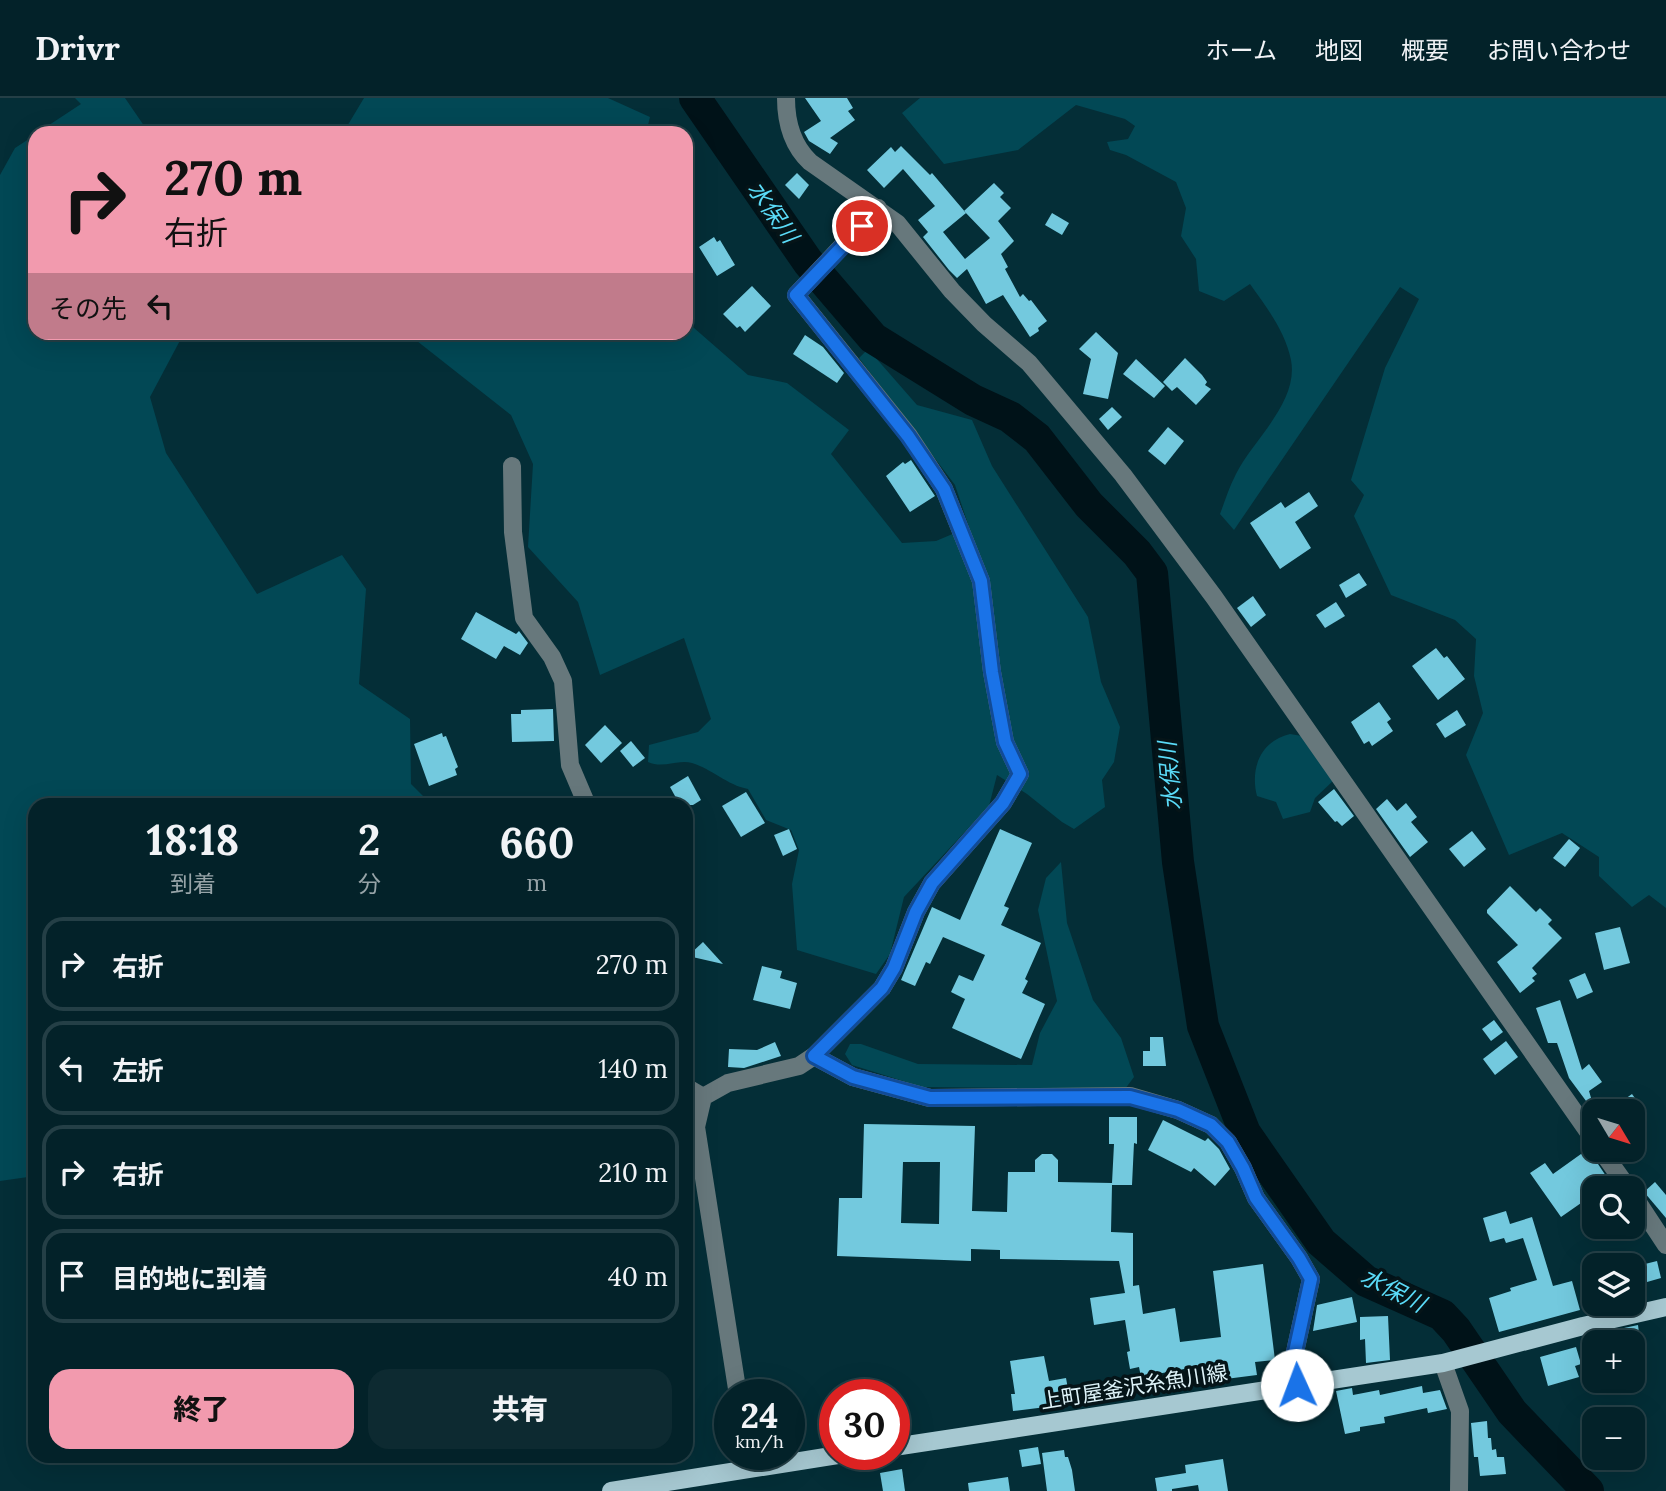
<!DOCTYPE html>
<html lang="ja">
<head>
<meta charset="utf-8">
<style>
  body { margin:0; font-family:Lora,"Noto Sans JP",serif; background:#0d2a31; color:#f1f3f6; height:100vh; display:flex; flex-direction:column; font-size:26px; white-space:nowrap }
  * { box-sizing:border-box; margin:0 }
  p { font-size:23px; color:#97a4a8 }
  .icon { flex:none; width:38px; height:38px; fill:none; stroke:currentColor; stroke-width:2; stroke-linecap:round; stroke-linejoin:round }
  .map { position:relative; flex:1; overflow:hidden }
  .sheet { position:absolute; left:28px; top:700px; width:665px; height:665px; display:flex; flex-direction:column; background:#032229; border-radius:21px; box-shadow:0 7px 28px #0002,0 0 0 2px #243f46 }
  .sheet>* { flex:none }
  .guide { position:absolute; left:28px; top:28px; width:665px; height:214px; border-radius:21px; box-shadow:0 7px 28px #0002,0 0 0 2px #243f46; background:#f29aae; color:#111; overflow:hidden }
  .needle { width:46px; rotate:128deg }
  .fabs { position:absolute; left:1582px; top:1001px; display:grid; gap:14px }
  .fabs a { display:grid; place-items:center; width:63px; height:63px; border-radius:14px; background:#032229; box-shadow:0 7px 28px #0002,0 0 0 2px #243f46; font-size:35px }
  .speed { position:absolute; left:714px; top:1281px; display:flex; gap:14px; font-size:35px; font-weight:700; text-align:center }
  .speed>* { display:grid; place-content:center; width:91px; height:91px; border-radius:50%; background:#032229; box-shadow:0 7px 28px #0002,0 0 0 2px #243f46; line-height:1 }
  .speed small { font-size:18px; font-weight:400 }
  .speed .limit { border:10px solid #d22; background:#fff; color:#111 }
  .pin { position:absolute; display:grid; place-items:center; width:60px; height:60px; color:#fff; margin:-30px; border:4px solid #fff; border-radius:50%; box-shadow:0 2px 7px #0007 }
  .me { position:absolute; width:77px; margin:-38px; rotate:358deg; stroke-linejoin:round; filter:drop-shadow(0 0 5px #0008) }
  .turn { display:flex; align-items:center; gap:24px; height:147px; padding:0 21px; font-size:32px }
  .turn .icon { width:91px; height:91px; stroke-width:2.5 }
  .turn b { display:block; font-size:49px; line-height:60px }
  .then { display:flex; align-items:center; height:66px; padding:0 21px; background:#0003; gap:14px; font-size:26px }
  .eta { display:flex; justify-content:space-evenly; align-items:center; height:119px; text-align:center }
  .eta b { font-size:42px; font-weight:800; line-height:49px }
  .action { display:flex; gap:14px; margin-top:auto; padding:14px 21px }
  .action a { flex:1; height:80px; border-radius:21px; background:#f29aae; color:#111; font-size:28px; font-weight:800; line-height:80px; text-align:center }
  .action a+a { background:#0d2a31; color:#f1f3f6 }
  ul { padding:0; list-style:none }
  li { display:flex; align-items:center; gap:21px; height:94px; margin:0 14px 10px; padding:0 7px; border:4px solid #243f46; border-radius:21px }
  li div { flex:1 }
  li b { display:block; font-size:26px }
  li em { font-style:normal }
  header { display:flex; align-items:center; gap:42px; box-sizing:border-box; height:98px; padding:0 35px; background:#032229; border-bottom:2px solid #243f46 }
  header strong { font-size:33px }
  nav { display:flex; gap:38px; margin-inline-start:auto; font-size:24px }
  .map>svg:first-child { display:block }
  .green { fill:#024855 }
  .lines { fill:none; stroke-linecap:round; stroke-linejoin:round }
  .river { stroke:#001218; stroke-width:32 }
  .building { fill:#73c9de; fill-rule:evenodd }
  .minor { stroke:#67787c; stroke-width:18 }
  .major { stroke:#a6c8d1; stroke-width:18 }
  .route-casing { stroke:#114b97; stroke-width:18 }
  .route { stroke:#1a73e8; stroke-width:12 }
  .labels { text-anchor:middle; stroke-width:7; stroke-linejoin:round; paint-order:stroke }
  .street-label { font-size:21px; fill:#def3f9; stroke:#051418 }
  .water-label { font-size:23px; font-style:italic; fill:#5adbf8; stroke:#051418 }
</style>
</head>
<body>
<header>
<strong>Drivr</strong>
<nav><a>ホーム</a><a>地図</a><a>概要</a><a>お問い合わせ</a></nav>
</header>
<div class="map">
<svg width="1666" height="1393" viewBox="0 0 1666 1393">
  <rect width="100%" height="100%" fill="#042e37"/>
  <!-- green -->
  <g class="green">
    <polygon points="75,0 125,0 149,35 37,35 81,6"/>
    <polygon points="364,0 608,0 650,19 646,35 343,35"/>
    <path d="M920,0H1666V810L1649,797L1632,809L1599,778V759L1562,735L1509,757L1466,657L1483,615L1474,578L1476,541L1455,522L1391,497L1354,418L1364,397L1351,382L1385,270L1419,201L1400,189L1234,432L1220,416C1225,403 1229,389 1236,376C1253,342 1299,304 1291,262C1285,233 1267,210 1250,186L1224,203L1199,193L1196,161L1181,138L1186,110L1176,84L1126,57L1110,52L1107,44L1128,41L1135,28L1125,21L1076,7L1018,52L944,66L902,15Z"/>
    <polygon points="35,37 35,234 184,235 150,299 166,355 257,496 342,457 366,491 359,586 410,621 411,686 432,707 35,707 35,1078 0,1083 0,77 15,50"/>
    <path d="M686,223L748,277L787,285L849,332L831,356L902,445L936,443L969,429L955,387L859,260L868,251L917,307L972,322L992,368L1088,519L1101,584L1120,629L1114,664L1102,682L1105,709L1074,731L1062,724L1027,696L997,677L989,708L904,799L890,856L876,876L797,852L792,786L799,752L791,732L766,722L748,691C727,687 712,671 692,665C678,661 663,671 648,664L649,647L698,634L711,621L684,540L600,577L578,504L528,449L533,366L511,317L417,243L390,235L686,234Z"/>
    <path d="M1290,636L1302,638L1334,682L1315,700L1310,714L1283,721L1276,704L1257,698C1250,671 1260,643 1290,636Z"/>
    <polygon points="1061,764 1067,825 1093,902 1121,940 1134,979 1125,991 922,989 852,967 845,956 850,946 861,946 918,966 1032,967 1040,935 1057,903 1038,812 1046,780"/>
  </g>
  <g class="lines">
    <!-- river -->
    <polyline class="river" points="695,0 808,164 873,240 973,302 1010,319 1037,340 1089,407 1137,455 1152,475 1178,764 1203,928 1245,1035 1321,1144 1366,1183 1442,1217 1456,1232 1512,1314 1588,1393"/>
  </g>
  <!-- building -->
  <g class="building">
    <polygon points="805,0 847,0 853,10 848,13 855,22 830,40 838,45 830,56 809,43 804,34 821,23"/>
    <polygon points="901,48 930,77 932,75 966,115 943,134 965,161 990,140 964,113 994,85 1004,95 1000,99 1011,110 998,123 1014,143 1001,156 1008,169 1005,171 1020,199 1023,196 1029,203 1031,202 1047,223 1038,230 1039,233 1030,239 1003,197 986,206 967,171 957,180 949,172 923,139 928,134 918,122 935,108 903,71 884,90 867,72 891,49 895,54"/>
    <polygon points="797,75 809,87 799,101 785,87"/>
    <polygon points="1052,115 1069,125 1062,137 1045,127"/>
    <polygon points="714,139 717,144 720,142 735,167 717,178 699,149"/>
    <polygon points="752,188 771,208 745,234 740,228 737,230 723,216"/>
    <polygon points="1096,234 1118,255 1108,301 1083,296 1091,261 1079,251"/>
    <polygon points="805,237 823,249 844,275 837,285 793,256"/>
    <polygon points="1185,260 1202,277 1207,284 1205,287 1211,291 1196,307 1177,289 1172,293 1163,284"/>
    <polygon points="1136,261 1165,288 1154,300 1123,276"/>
    <polygon points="1112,309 1122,319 1108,332 1099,321"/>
    <polygon points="1168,329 1184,343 1165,367 1148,353"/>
    <polygon points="911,362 935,398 910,414 886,378 903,364 905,366"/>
    <polygon points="1309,394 1318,408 1295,424 1311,450 1280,471 1250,425 1281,404 1285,410"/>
    <polygon points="1359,475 1367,487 1346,500 1339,487"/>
    <polygon points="1253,498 1266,517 1251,529 1237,510"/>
    <polygon points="1336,504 1345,518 1325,530 1316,517"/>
    <polygon points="476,514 516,536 519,533 528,545 520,557 504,548 496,561 461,541"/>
    <polygon points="1436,550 1444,560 1447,558 1465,581 1438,602 1412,568"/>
    <polygon points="1379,604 1391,621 1387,624 1393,633 1372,648 1369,643 1364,646 1351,624"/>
    <polygon points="553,611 554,643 512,644 511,616 521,616 521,612"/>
    <polygon points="1457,612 1466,627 1445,640 1436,626"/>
    <polygon points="605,627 622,645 601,665 585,647"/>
    <polygon points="442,635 443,639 446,638 458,669 455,671 457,677 429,688 414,646"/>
    <polygon points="631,643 645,660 633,669 620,653"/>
    <polygon points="688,678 701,702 693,707 680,707 670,689"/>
    <polygon points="1334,691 1354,718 1342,728 1337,723 1335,724 1318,704"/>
    <polygon points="746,694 765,725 741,739 722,708"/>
    <polygon points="1387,701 1397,713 1406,705 1417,719 1411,724 1428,744 1410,759 1376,711"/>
    <polygon points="789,731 797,751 783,758 774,737"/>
    <polygon points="1000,731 1032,745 1004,808 1009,810 1001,827 1041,845 1025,881 1028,883 1022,895 1045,906 1021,961 952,930 965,901 951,894 959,877 973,883 985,857 943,839 930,866 926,864 915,888 901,882 932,809 960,822"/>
    <polygon points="1472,733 1486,751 1464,769 1449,751"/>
    <polygon points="1569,741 1580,750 1565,769 1553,760"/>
    <polygon points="1510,788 1536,814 1540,810 1552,822 1548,826 1562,840 1532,870 1537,876 1532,880 1535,883 1520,895 1497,864 1518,847 1487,815 1487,812"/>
    <polygon points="1620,829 1630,865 1604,872 1595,835"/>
    <polygon points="703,844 723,866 688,858"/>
    <polygon points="762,868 782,873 780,880 797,885 790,911 753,902"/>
    <polygon points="1585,875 1593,894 1577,901 1569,882"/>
    <polygon points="1560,902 1582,972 1589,966 1602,984 1589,993 1594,1010 1592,1011 1569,980 1557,945 1548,945 1536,910"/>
    <polygon points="1494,922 1503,934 1491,943 1482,931"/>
    <polygon points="1150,939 1163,939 1166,968 1143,968 1143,953 1150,953"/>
    <polygon points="1506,943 1518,959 1495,977 1483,961"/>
    <polygon points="775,944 781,958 744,970 728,969 729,951 757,952"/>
    <polygon points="1632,996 1644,1013 1608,1013"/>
    <path d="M1109,1019H1137V1046L1134,1045L1132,1087H1112L1111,1134L1133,1135V1188L1139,1187L1143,1216L1175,1210L1180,1244L1221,1239L1213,1173L1263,1166L1275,1262L1255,1264L1257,1277L1202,1284L1200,1268L1141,1279L1139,1269L1130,1271L1127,1254L1130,1253L1125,1222L1094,1227L1090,1200L1125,1195L1119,1163L1000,1161V1152L971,1151V1163L837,1158L839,1100H862L864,1026L975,1028L972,1113L1007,1114L1008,1074H1035V1062L1042,1056H1052L1058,1062V1084L1112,1085L1114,1046H1109ZM903,1064H940L939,1126L901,1125Z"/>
    <polygon points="1163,1022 1205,1043 1208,1040 1219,1051 1230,1071 1215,1088 1194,1070 1191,1074 1148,1052"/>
    <polygon points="1588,1051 1614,1090 1594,1090 1594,1096 1561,1119 1530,1075 1545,1065 1553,1076"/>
    <polygon points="1655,1084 1666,1097 1666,1120 1644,1094"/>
    <polygon points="1506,1113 1510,1126 1532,1119 1553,1188 1572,1183 1580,1212 1499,1234 1489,1200 1511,1193 1510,1190 1537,1182 1523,1140 1506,1145 1504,1140 1490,1144 1483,1120"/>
    <polygon points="1657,1163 1661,1180 1633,1188 1633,1169"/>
    <polygon points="1352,1199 1357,1224 1313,1233 1317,1207"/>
    <polygon points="1388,1218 1390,1262 1366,1265 1365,1241 1360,1242 1360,1219"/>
    <polygon points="1638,1227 1640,1244 1626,1244 1624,1230"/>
    <polygon points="1576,1249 1581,1266 1575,1268 1579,1279 1548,1288 1540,1259"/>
    <polygon points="1044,1258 1049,1283 1066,1280 1070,1302 1046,1309 1013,1313 1011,1296 1015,1296 1010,1263"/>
    <polygon points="1422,1288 1423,1295 1440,1292 1447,1311 1428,1315 1427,1310 1384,1319 1385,1325 1360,1329 1360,1333 1345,1336 1336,1293 1352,1290 1353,1297 1379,1292 1380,1297"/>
    <polygon points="1487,1323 1488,1340 1491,1340 1492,1352 1496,1351 1497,1359 1504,1359 1506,1376 1480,1378 1478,1359 1474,1359 1471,1325"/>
    <polygon points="1038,1349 1041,1366 1022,1369 1019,1352"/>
    <polygon points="1064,1352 1065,1359 1068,1359 1072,1372 1075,1393 1047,1393 1042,1355"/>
    <polygon points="1223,1361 1228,1393 1199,1393 1198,1387 1172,1391 1172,1393 1157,1393 1155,1380 1186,1375 1185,1367"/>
    <polygon points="902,1371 905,1393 883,1393 880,1375"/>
    <polygon points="1008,1379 1010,1393 969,1393 968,1385"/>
  </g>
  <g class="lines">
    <!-- minor -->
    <g class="minor">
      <path d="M786,0C786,25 792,47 810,64L897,125L952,193L984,226L1029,265L1123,377L1214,499L1594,1042"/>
      <polyline points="512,368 513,434 524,520 552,559 563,583 570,667 587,707"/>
      <polyline points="814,958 853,979 930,1000 1130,998 1178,1012 1211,1027 1228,1044 1243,1070 1256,1100 1299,1160 1311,1181 1295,1254 1297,1288"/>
      <polyline points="686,989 703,999"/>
      <polyline points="1601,1052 1628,1090"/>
      <polyline points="1633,1097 1666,1147"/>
      <polyline points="1443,1265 1460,1313 1459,1393"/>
      <polyline points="738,1297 696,1029 703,999 728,985 799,968 814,958 882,890 894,870 916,814 932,785 1003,705 1020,676 1005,644 992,574 981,483 944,391 909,338 796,197 878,110"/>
    </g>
    <!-- major -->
    <g class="major">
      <polyline points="894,1349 1443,1265 1583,1228 1666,1209"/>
      <polyline points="611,1393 844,1356"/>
    </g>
  </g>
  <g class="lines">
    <!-- route casing -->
    <g class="route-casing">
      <polyline id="route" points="862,128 796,197 908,338 944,391 981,483 992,574 1005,644 1020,676 1003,705 932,785 916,814 894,870 882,890 814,958 853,979 930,1000 1130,999 1178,1012 1211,1027 1228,1044 1243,1070 1256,1100 1299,1160 1311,1181 1295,1254 1297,1287"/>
    </g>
    <!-- route -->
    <use href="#route" class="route"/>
  </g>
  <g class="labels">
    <!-- street labels -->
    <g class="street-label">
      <text transform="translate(1134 1289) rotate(-9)" y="7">上町屋釜沢糸魚川線</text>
    </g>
    <!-- water labels -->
    <g class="water-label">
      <text transform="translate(773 114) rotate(55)" y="8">水保川</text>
      <text transform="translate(1170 678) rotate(-95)" y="8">水保川</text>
      <text transform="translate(1393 1192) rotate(27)" y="8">水保川</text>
    </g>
  </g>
</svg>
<div class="fabs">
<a><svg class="needle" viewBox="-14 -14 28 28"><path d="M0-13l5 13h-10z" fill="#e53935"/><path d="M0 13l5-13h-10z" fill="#97a4a8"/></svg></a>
<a><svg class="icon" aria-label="search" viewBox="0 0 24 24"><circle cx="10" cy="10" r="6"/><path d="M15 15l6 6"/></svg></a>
<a><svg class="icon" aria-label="layers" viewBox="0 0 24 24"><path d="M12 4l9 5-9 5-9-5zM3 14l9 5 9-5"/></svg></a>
<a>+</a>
<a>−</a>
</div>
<div class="speed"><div>24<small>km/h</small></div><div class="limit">30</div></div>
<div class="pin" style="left:862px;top:128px;background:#d93025"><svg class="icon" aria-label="arrive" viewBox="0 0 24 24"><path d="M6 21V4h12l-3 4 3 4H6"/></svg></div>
<svg class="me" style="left:1297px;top:1287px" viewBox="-20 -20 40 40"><circle r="19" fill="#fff"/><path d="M0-13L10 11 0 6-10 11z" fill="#1a73e8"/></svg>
<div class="guide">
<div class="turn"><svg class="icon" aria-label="right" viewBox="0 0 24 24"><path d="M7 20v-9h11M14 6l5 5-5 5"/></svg><div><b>270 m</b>右折</div></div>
<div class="then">その先<svg class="icon" aria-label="left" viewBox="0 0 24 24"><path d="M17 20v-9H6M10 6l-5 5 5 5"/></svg></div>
</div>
<section class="sheet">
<div class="eta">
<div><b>18:18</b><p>到着</p></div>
<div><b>2</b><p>分</p></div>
<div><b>660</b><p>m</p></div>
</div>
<ul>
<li><svg class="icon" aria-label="right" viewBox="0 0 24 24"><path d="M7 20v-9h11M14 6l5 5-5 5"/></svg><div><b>右折</b></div><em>270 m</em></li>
<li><svg class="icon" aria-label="left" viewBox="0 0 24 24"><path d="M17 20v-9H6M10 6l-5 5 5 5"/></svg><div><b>左折</b></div><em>140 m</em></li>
<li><svg class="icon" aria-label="right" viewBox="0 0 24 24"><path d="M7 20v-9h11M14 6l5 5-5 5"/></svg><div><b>右折</b></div><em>210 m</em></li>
<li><svg class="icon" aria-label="arrive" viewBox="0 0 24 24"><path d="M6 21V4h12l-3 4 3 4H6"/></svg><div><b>目的地に到着</b></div><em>40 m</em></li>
</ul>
<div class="action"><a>終了</a><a>共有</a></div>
</section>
</div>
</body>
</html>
